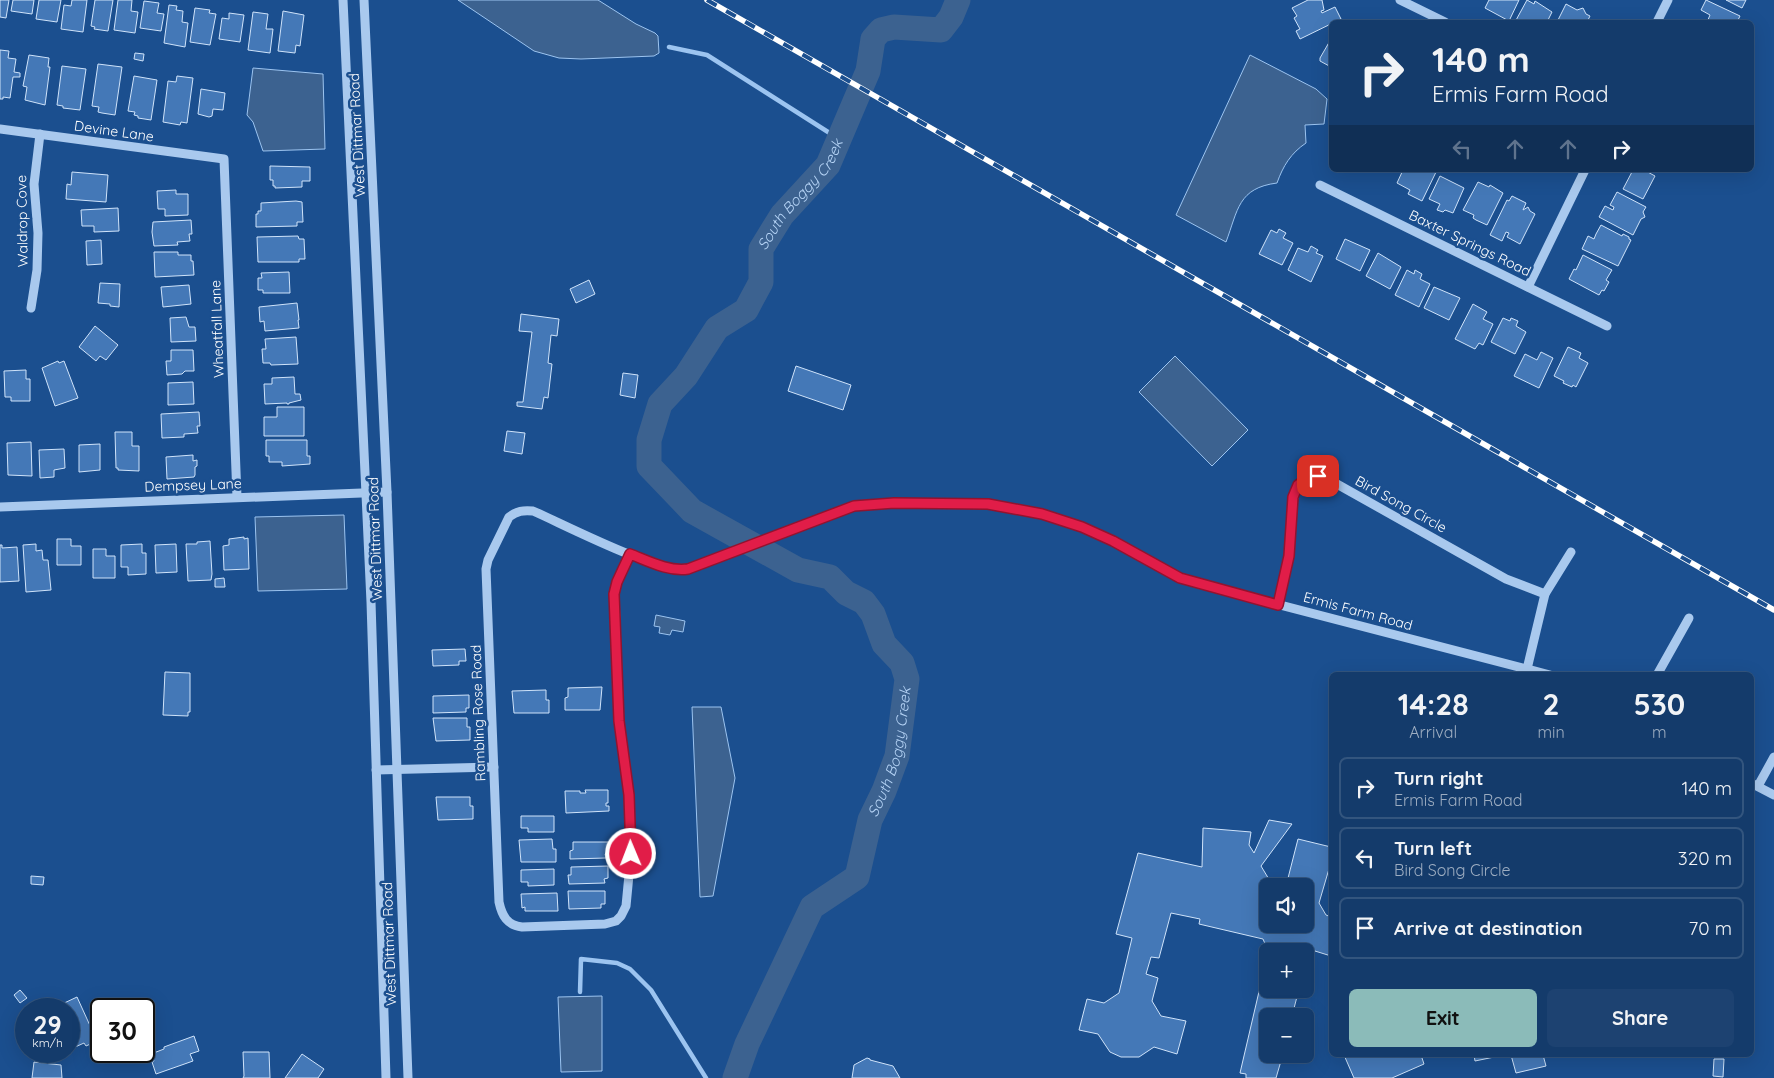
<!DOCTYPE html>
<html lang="en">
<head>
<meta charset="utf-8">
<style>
  body { margin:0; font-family:Quicksand,sans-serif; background:#1d4271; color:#f1f3f6; height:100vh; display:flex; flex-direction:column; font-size:19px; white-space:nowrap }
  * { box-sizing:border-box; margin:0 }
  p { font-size:16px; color:#9dadc1 }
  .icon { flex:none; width:28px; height:28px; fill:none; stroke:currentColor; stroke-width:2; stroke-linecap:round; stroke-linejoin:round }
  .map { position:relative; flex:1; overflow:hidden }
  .side { position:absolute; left:1329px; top:672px; width:425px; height:385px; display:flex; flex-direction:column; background:#143b6b; border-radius:8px; box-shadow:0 5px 20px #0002,0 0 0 1px #33557e }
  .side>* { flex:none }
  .hud { position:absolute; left:1329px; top:20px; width:425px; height:152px; border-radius:8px; box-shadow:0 5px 20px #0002,0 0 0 1px #33557e; background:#143b6b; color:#f1f3f6; overflow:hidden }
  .controls { position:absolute; left:1259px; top:878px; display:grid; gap:10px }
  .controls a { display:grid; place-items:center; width:55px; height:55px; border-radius:8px; background:#143b6b; box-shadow:0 5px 20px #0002,0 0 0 1px #33557e; font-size:25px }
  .speed { position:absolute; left:15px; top:998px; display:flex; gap:10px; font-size:25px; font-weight:700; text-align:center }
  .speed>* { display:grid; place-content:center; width:65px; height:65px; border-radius:50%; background:#143b6b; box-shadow:0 5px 20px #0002,0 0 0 1px #33557e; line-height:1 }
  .speed small { font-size:12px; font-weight:400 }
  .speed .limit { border:2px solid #111; border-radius:8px; background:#fff; color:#111 }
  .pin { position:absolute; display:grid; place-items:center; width:42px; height:42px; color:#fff; margin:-21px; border-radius:10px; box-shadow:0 2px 8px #0006 }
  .me { position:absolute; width:55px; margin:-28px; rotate:359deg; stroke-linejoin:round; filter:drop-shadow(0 0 4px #0008) }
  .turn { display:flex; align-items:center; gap:18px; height:105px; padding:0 20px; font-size:22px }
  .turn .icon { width:65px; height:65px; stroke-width:2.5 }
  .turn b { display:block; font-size:35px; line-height:42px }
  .lanes { display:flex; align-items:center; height:48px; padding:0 20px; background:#0003; justify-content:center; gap:25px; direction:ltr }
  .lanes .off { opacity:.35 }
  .eta { display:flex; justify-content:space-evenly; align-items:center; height:85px; text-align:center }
  .eta b { font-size:30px; font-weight:800; line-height:35px }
  .button { display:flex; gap:10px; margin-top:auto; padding:10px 20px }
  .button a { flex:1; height:58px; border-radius:8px; background:#8bbbb9; color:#111; font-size:20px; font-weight:800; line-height:58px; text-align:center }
  .button a+a { background:#1d4271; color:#f1f3f6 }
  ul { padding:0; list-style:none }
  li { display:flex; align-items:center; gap:15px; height:62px; margin:0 10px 8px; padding:0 10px; border:2px solid #33557e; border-radius:8px }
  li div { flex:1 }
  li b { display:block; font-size:19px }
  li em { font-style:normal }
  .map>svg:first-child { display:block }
  .water { fill:#3c6290; stroke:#9cc4f0 }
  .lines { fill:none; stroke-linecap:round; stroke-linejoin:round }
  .stream { stroke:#9cc4f0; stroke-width:4.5 }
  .river { stroke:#3c6290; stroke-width:25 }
  .building { fill:#4478b7; stroke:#cfe3fa }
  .minor { stroke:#a9c9ee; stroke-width:9 }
  .rail-casing { stroke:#fff; stroke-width:5.5 }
  .rail { stroke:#1b4f8f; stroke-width:4; stroke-dasharray:11; stroke-linecap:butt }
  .route-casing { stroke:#92132f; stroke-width:12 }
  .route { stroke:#e11d48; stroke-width:9 }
  .labels { text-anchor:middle; stroke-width:5; stroke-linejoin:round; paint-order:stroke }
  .street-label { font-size:14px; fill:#fff; stroke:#1b4f8f }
  .water-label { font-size:15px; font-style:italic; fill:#b5d3f5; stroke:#1b4f8f }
</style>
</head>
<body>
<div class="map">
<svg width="1774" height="1078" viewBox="0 0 1774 1078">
  <rect width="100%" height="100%" fill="#1b4f8f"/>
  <!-- water -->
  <g class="water">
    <polygon points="458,0 598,0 636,24 655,33 658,36 659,53 654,56 581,59 559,58 534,51"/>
    <path d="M1250,55L1316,89L1327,99L1324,124L1305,125L1306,143C1291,153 1283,166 1277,183C1238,188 1238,210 1226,242L1176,215Z"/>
    <polygon points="253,68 323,74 325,149 263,151 253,122 247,115"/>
    <polygon points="1175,356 1248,430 1212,466 1139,392"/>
    <polygon points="344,515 347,589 258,591 255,517"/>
    <polygon points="656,615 685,621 683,632 672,630 670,635 659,633 660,627 654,626"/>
    <polygon points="692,707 721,707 735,778 713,896 700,897"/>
    <polygon points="602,996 602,1071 561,1072 558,997"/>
  </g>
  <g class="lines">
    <!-- stream -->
    <g class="stream">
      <polyline points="669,47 707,55 839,139"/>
      <polyline points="580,992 581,959 617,963 630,969 651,990 706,1078"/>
    </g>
    <!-- river -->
    <path class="river" id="s1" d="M735,1078L747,1044L812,907L857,877L870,820L884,791L897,756L907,679L902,663L884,644L873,614L864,602L846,593L830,577L798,570L692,511L649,466V440L660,404L686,376L717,328L746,310L761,282V249L782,215L828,165L868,71L873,39L881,30L894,27L941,30L951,17L958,0"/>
  </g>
  <!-- building -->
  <g class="building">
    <polygon points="0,0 9,0 6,18 0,17"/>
    <polygon points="13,0 34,0 32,14 11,11"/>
    <polygon points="39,0 61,0 57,22 36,19"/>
    <polygon points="72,0 87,0 83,32 61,29 64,5 71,6"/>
    <polygon points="95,0 113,0 108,31 94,29 95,27 91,26"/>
    <polygon points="118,0 132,0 131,11 138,12 135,33 114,30"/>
    <polygon points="1308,0 1322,0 1324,10 1321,11 1322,13 1335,7 1341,19 1300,39 1296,31 1300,29 1294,18 1297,16 1292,8"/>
    <polygon points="1489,0 1519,0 1509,21 1485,8"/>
    <polygon points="1527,0 1534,4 1535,1 1552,12 1547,22 1515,22"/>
    <polygon points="1706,0 1740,16 1737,22 1705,22 1707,22 1710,15 1701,10"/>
    <polygon points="1726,0 1746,0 1742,8"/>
    <polygon points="144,1 159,3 157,13 164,14 161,31 140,28"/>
    <polygon points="1566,4 1577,10 1583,8 1586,14 1590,16 1587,22 1557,22"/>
    <polygon points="169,5 177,6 176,10 183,11 182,22 188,23 185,47 164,43"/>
    <polygon points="195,8 210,10 209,13 216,14 210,45 190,42"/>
    <polygon points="283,11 304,15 300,46 296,45 295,53 278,51"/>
    <polygon points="253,12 268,14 266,29 273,29 270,53 248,50"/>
    <polygon points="229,13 244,15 240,42 219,39 222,18 229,19"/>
    <polygon points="1331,39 1331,67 1320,61 1320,58"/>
    <polygon points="0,50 9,51 8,58 16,59 14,72 20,73 20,77 13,77 10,98 3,97 3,99 0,99"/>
    <polygon points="135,53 144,54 143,61 134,59"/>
    <polygon points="29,55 49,58 48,67 50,67 45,105 25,100 27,87 23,86"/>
    <polygon points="98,64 122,67 115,115 102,113 98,112 99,107 92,106"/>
    <polygon points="62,66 86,69 80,110 63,108 63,106 57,105"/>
    <polygon points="134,76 157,80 151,120 138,118 138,116 134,115 135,112 128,111"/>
    <polygon points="177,76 193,78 187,123 181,122 180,125 163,122 168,81 176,82"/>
    <polygon points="201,89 225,93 223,110 213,109 212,116 209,117 198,114"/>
    <polygon points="270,166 310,167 310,181 302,181 302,187 275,188 275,186 273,186 273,180 270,180"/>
    <polygon points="1403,170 1437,170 1422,201 1408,194 1410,190 1397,183"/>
    <polygon points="1633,170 1644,170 1655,176 1643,199 1623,189"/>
    <polygon points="72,172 108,175 106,202 66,199 67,184 71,185"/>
    <polygon points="1440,176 1464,188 1453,213 1445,210 1443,212 1437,210 1440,204 1429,199"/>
    <polygon points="1478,182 1489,187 1490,185 1503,193 1487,225 1476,220 1473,218 1474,215 1463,210"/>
    <polygon points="176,190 176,194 188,194 188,215 165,216 165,209 158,209 157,191"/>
    <polygon points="1617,192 1646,207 1643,212 1645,217 1641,219 1633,235 1599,217 1605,206 1613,210 1614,207 1610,205"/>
    <polygon points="1512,196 1526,203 1523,210 1528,207 1530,211 1535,214 1520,244 1507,237 1509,233 1506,232 1502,241 1490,235 1507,200 1509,201"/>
    <polygon points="296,201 302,202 303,222 297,222 297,226 256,227 256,214 258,214 258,211 261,211 261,203"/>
    <polygon points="118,208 119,231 94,232 94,226 82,226 81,210"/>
    <polygon points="191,220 192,234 189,234 190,241 177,242 178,245 154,246 152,232 153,222"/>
    <polygon points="1601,225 1622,236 1623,234 1629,237 1629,239 1631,240 1618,266 1582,249 1588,236 1594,239 1596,234"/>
    <polygon points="1279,229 1286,233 1283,238 1293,243 1282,265 1259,254 1271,230 1277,233"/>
    <polygon points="298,236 299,239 304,239 305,259 299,259 299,262 258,262 257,237"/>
    <polygon points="1345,239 1370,250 1360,271 1336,259"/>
    <polygon points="101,240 102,264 87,265 86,241"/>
    <polygon points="1311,246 1318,250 1316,253 1323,256 1311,282 1288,270 1298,248 1308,252"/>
    <polygon points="154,252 178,252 178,255 191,255 191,261 193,261 194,275 155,277"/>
    <polygon points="1378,253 1401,267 1390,289 1366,276"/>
    <polygon points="1583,255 1612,270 1606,280 1609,282 1604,291 1602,290 1599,295 1569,279 1574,269 1576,270"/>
    <polygon points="1407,270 1414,274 1415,270 1422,274 1420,279 1430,284 1419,307 1395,295"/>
    <polygon points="289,272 290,293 263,293 263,290 258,290 258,278 262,278 261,273"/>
    <polygon points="589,280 595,294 576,303 570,289"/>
    <polygon points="100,283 120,284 119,307 110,306 110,304 98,303"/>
    <polygon points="189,285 191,304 163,307 161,287"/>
    <polygon points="1434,287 1460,298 1449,320 1424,308"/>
    <polygon points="297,303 299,320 298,320 299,328 265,331 264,321 260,322 259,307"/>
    <polygon points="1473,304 1487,312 1483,319 1493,324 1483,345 1479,343 1475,349 1455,339"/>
    <polygon points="521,314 559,319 557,336 551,335 548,363 552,364 548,398 544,397 542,409 517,406 517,402 523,402 532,332 519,331"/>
    <polygon points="186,317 189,327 195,327 196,341 171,342 170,318"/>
    <polygon points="1503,318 1510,321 1511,318 1518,321 1516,326 1526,332 1515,354 1491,342"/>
    <polygon points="95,326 118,345 106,360 100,356 96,361 79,347"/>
    <polygon points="296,337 298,364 271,365 270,363 263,363 262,349 266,349 265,339"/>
    <polygon points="1568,347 1581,353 1579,358 1588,363 1576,387 1573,385 1572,387 1563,383 1564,381 1554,376"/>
    <polygon points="171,350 193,350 194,371 185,371 182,374 167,375 166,361 171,361"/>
    <polygon points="1541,352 1553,358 1539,388 1514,376 1525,354 1537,360"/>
    <polygon points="58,361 59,363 64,361 78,398 55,406 42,368"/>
    <polygon points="796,366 851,385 843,410 788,391"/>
    <polygon points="26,370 26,379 30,379 30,401 11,401 11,397 5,397 4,371"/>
    <polygon points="623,373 638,375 635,398 620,395"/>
    <polygon points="294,377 295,394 300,394 301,400 289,403 289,404 287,404 287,403 265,404 264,384 272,384 272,378"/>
    <polygon points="193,382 194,404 168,405 168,383"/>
    <polygon points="277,407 304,407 304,436 264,436 264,417 277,417"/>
    <polygon points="199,412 200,426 197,426 198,433 184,434 184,437 162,438 161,414"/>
    <polygon points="507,431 525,433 522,454 504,451"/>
    <polygon points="115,432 132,432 132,446 139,446 139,471 118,470 118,468 116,468"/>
    <polygon points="266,440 307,440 307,456 310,456 310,464 282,466 282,462 269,462 269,456 266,456"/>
    <polygon points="31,442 32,476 8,475 7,443"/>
    <polygon points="100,444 100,470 79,472 79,445"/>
    <polygon points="64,449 65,468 54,470 54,477 40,478 39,450"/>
    <polygon points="193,455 193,461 197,460 197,466 195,467 195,475 194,477 167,479 166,457"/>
    <polygon points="244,537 244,539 248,538 249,569 224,570 223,546 229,545 229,539"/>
    <polygon points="57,539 71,539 71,546 81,546 81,565 57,565"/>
    <polygon points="210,541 212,574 211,580 188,581 186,544 197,544 197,542"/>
    <polygon points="36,544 36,551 42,550 43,560 48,560 51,590 26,592 23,545"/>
    <polygon points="142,544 142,553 146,553 146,574 128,575 128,567 121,567 121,545"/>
    <polygon points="176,544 177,572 156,573 155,545"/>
    <polygon points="0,545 2,545 2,548 17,547 19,581 0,582"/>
    <polygon points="93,549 106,549 106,556 115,556 115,578 93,578"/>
    <polygon points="224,578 225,587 215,587 215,579"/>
    <polygon points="465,649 466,661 459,661 459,665 433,666 432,650"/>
    <polygon points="165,672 190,673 190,712 188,712 188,716 163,715"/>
    <polygon points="602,687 600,710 565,710 565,698 568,697 568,688"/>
    <polygon points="546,690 546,700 549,700 549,713 514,713 512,691"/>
    <polygon points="469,695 469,708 466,708 466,712 433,713 433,696"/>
    <polygon points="433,718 467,718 467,727 470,727 470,740 436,741"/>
    <polygon points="585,790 608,790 608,803 606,803 606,806 609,806 609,811 566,813 565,791 580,791 580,793 586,793"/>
    <polygon points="436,797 470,797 470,806 473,806 473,819 438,820"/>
    <polygon points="521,816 554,816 554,832 528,832 528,828 521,828"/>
    <polygon points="1269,820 1292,824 1261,866 1273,886 1268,886 1268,924 1305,924 1305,886 1286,886 1298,839 1331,847 1331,862 1319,903 1326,915 1331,917 1331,956 1315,951 1307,957 1305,966 1305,951 1268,951 1263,939 1199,924 1200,919 1171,913 1159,958 1151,957 1146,974 1158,978 1152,1001 1161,1016 1186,1021 1177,1054 1154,1047 1139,1057 1121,1057 1110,1052 1098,1034 1079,1030 1087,999 1104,1003 1119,993 1132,938 1116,934 1138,853 1202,867 1203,828 1251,832 1249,845 1254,853"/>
    <polygon points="552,839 553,849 556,849 556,862 521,862 519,840"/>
    <polygon points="573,842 609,842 609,854 605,854 606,858 570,859 570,851 573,850"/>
    <polygon points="608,866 608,878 604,879 605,883 569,884 568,875 571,875 571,867"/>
    <polygon points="554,869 554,885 528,886 528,882 521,882 521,870"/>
    <polygon points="31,876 44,877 43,885 31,884"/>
    <polygon points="568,891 605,891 605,904 601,904 601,908 569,909"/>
    <polygon points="557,893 558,911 525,911 525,907 522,908 521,894"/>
    <polygon points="1268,953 1268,989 1299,989 1292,1016 1268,1016 1268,1054 1283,1054 1276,1078 1246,1078 1246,1074 1240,1073"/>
    <polygon points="20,990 27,998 20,1003 14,995"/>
    <polygon points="77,997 97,1041 86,1046 84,1043 73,1048 69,1039 69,1009 62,1009 60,1005"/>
    <polygon points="140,1001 152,1006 149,1013 144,1011 144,1009 136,1008"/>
    <polygon points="194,1036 199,1051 190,1054 193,1061 156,1074 152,1062 154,1061 151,1054 164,1049 164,1047"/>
    <polygon points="243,1052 269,1052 270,1078 243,1078 244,1076"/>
    <polygon points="302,1054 324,1069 318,1078 285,1078"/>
    <polygon points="1344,1055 1421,1055 1424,1064 1392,1078 1354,1078"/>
    <polygon points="1474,1055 1499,1055 1499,1056 1475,1061"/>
    <polygon points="1511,1055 1543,1055 1546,1066 1516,1073"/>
    <polygon points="867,1058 870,1059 870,1060 893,1066 900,1078 852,1078 854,1065"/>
    <polygon points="1714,1059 1724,1059 1723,1077 1713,1076"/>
    <polygon points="34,1062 61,1065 62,1078 32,1078"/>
  </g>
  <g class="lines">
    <!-- minor -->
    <g class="minor">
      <polyline points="343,0 371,602 386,1078"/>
      <polyline points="364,0 387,492 408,1078"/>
      <polyline points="1400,0 1445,22"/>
      <polyline points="1657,22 1668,0"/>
      <polyline points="0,129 224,159 237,497"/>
      <polyline points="1320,185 1607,326"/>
      <polyline points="1528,287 1585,170"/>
      <polyline points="31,308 37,270 38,233 34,184 40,134"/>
      <polyline points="0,507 387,492"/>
      <path d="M630,554L617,582L615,594L619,721L629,795L631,854L626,906L621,916L616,921L605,924L522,927C507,925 502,916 499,902L486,569L488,560L509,517C517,511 523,510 533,511C565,525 659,574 688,569L854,506L895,503L988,504L1043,514L1082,527L1113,541L1180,578L1203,585L1550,675"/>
      <path d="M1278,605C1282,589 1287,572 1289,556C1293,528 1282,466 1328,479L1506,579L1545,594"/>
      <polyline points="1527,669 1545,594 1571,552"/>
      <polyline points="1657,675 1689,618"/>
      <polyline points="376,770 494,767"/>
      <polyline points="1751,783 1774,795"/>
      <polyline points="1758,786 1774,757"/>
    </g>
    <!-- rail casing -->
    <g class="rail-casing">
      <polyline id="rail" points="707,0 1774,610"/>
    </g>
    <!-- rail -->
    <use href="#rail" class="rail"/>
  </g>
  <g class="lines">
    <!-- route casing -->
    <g class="route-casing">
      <path id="route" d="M631,854L629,795L619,721L614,594L617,582L630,554C648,561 669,572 688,569L854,506L894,503L988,504L1042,514L1082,527L1113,541L1180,578L1278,605L1289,556L1293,497L1298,485L1307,478L1318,476"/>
    </g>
    <!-- route -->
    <use href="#route" class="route"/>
  </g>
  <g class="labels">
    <!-- street labels -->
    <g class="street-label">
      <text transform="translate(114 131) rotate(8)" y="5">Devine Lane</text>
      <text transform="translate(357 135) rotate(-93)" y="5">West Dittmar Road</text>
      <text transform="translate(22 221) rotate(-91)" y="5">Waldrop Cove</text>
      <text transform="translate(1470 243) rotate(26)" y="5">Baxter Springs Road</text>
      <text transform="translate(217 329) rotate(-92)" y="5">Wheatfall Lane</text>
      <text transform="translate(193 485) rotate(-2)" y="5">Dempsey Lane</text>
      <text transform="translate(1401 504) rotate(29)" y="5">Bird Song Circle</text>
      <text transform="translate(375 539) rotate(-92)" y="5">West Dittmar Road</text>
      <text transform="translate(1358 611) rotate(15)" y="5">Ermis Farm Road</text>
      <text transform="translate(478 713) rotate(-92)" y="5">Rambling Rose Road</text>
      <text transform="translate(389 944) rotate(-92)" y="5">West Dittmar Road</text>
    </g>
    <!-- water labels -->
    <g class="water-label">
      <text dy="5" stroke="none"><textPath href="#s1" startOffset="1122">South Boggy Creek</textPath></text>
      <text dy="5" stroke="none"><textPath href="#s1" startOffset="372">South Boggy Creek</textPath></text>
    </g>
  </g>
</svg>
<div class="controls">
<a><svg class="icon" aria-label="sound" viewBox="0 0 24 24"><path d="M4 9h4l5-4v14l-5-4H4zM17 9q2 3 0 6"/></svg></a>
<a>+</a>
<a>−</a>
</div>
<div class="speed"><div>29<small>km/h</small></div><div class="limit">30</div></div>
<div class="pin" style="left:1318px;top:476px;background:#d93025"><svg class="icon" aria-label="arrive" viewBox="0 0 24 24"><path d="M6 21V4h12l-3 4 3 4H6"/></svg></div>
<svg class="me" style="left:631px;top:854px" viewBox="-20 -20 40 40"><circle r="17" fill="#e11d48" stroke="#fff" stroke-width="3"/><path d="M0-11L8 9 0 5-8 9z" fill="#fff"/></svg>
<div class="hud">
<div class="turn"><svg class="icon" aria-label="right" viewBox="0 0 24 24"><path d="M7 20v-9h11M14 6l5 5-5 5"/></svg><div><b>140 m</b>Ermis Farm Road</div></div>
<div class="lanes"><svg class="icon off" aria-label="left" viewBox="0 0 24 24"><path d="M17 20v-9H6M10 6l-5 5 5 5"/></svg><svg class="icon off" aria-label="ahead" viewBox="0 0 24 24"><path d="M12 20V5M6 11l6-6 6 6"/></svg><svg class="icon off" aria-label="ahead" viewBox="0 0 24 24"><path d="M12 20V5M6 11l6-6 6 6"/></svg><svg class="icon" aria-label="right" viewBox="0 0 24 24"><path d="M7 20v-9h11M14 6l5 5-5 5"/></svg></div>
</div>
<section class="side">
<div class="eta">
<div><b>14:28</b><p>Arrival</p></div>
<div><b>2</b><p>min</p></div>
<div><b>530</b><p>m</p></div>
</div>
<ul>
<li><svg class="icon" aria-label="right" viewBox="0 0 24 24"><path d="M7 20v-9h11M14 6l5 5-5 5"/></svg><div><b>Turn right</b><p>Ermis Farm Road</p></div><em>140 m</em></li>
<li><svg class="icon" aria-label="left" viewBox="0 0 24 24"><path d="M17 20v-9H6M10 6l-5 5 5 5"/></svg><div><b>Turn left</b><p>Bird Song Circle</p></div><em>320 m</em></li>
<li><svg class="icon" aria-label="arrive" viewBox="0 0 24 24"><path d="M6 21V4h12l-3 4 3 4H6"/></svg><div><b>Arrive at destination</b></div><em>70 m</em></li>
</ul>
<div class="button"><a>Exit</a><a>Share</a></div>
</section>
</div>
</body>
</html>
